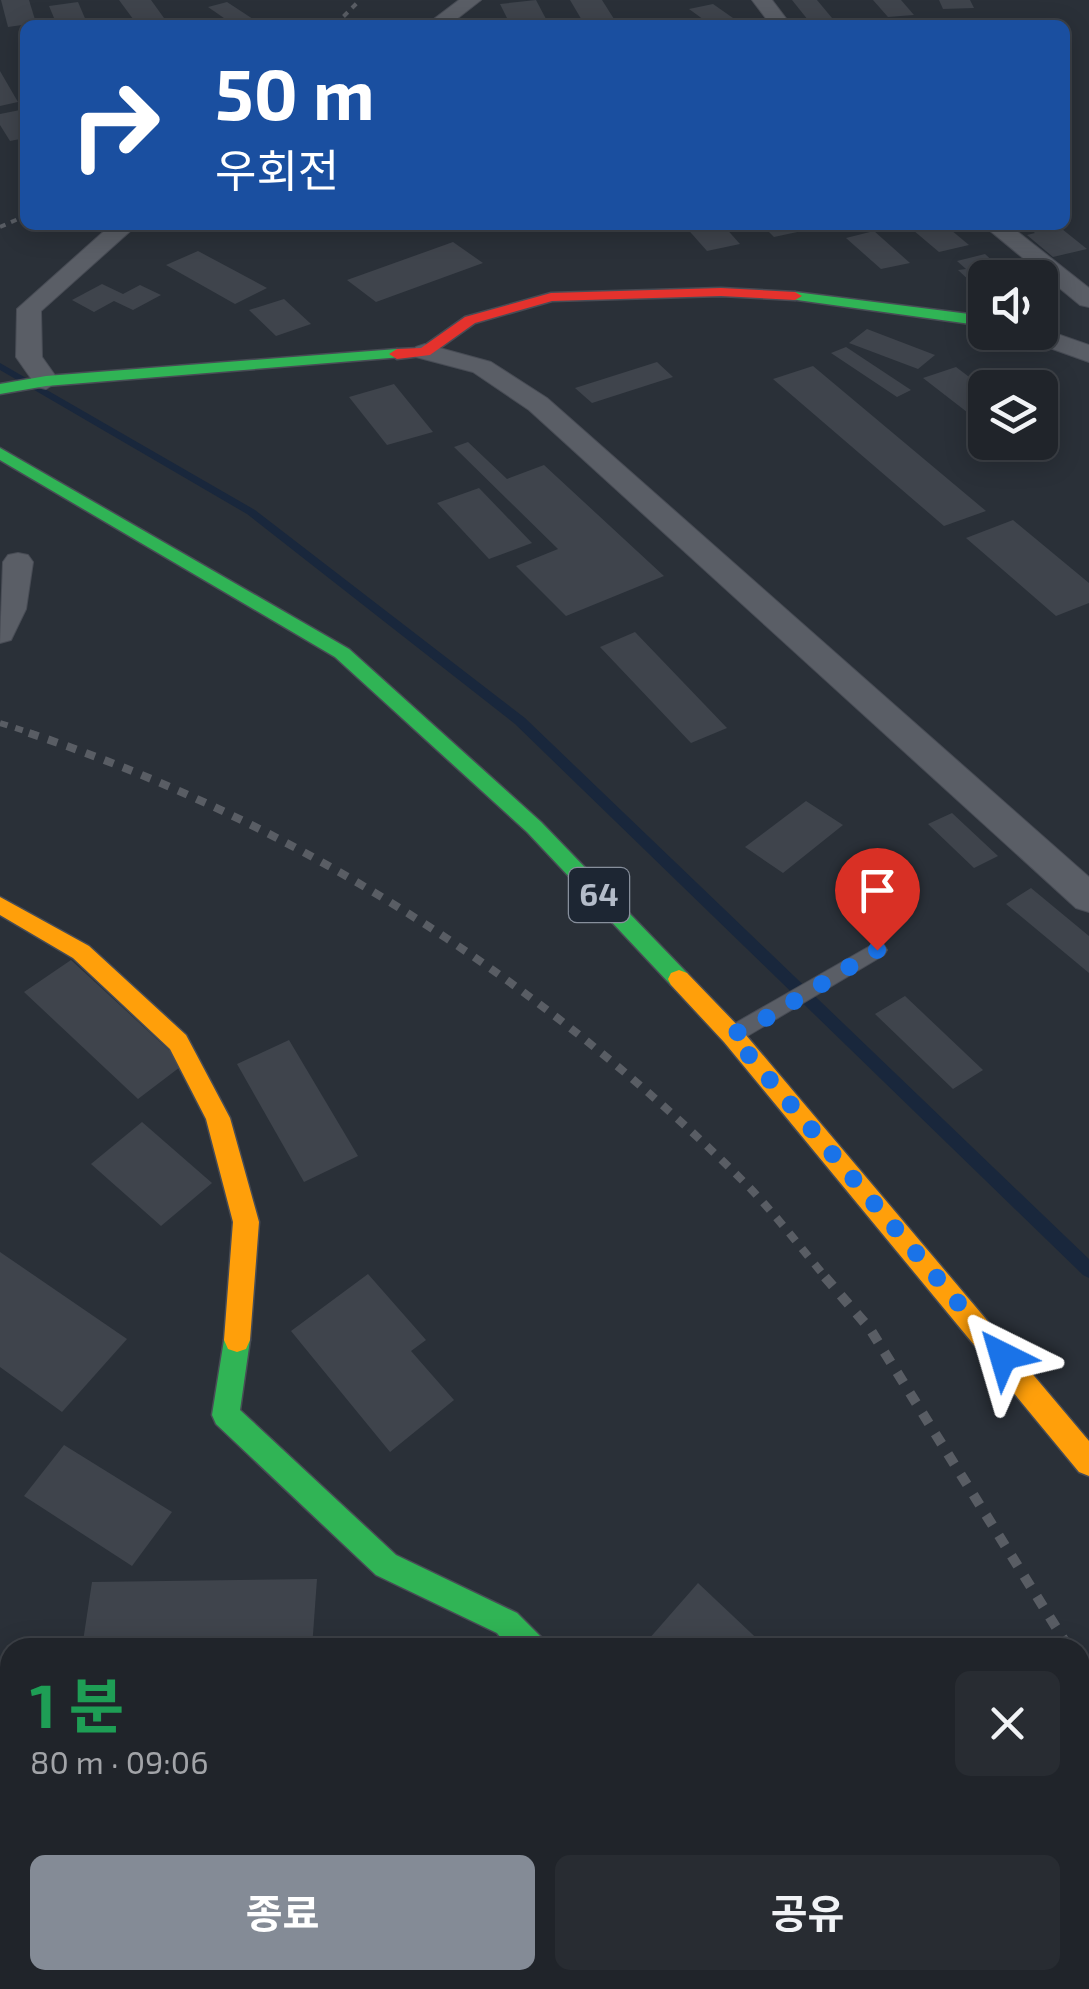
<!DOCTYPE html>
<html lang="ko">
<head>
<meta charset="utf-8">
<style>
  body { margin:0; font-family:"Exo 2","Noto Sans KR",sans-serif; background:#282c32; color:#f1f3f6; height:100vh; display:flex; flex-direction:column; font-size:38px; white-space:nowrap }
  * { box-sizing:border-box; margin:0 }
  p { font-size:32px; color:#a2a4a8 }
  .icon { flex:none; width:55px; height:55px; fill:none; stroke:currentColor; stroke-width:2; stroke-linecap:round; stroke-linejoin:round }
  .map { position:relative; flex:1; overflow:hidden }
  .drawer { position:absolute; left:0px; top:1638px; width:1090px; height:352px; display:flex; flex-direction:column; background:#20242a; border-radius:30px 30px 0 0; box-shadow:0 5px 25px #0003,0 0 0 2px #3d4147 }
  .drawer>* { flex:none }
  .top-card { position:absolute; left:20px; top:20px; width:1050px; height:210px; border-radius:15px; box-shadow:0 5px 25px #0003,0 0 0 2px #3d4147; background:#1a4fa0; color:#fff; overflow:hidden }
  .buttons { position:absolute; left:968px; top:260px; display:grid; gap:20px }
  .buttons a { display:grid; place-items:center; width:90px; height:90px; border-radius:15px; background:#20242a; box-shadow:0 5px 25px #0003,0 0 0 2px #3d4147; font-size:50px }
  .pin { position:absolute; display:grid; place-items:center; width:85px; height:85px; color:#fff; margin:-102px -42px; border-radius:50% 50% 50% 0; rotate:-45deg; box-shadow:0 0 10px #0007 }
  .pin .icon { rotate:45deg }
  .me { position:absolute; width:110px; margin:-55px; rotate:320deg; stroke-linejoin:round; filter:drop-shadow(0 0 8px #0008) }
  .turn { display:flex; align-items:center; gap:35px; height:210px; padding:0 30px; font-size:45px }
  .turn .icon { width:130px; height:130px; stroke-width:2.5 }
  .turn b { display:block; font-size:70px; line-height:85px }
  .round { display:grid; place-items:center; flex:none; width:105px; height:105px; border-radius:15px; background:#282c32 }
  .head { display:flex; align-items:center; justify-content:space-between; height:170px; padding:0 30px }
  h1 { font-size:60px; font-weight:700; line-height:75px; color:#1e9e55 }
  .button { display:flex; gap:20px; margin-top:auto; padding:20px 30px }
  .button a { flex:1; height:115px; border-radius:15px; background:#848b96; color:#fff; font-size:40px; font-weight:700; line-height:115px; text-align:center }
  .button a+a { background:#282c32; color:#f1f3f6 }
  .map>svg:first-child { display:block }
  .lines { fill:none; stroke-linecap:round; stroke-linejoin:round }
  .stream { fill:#19273c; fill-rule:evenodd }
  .building { fill:#3f444c }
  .lane-casing { stroke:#484c55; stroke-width:2 }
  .street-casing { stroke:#484c55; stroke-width:2 }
  .fast-casing { stroke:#484c55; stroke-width:3 }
  .slow-casing { stroke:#484c55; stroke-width:3 }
  .jam-casing { stroke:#484c55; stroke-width:3 }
  .path { stroke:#5c6268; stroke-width:9; stroke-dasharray:10 10; stroke-linecap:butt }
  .lane { fill:#5a5e66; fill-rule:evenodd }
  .street { fill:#5a5e66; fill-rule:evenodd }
  .fast { fill:#30b455; fill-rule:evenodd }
  .slow { fill:#ff9f0a; fill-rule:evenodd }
  .jam { fill:#e5322d; fill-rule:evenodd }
  .rail-far3 { stroke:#595d64; stroke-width:4; stroke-dasharray:6 6; stroke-linecap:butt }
  .rail-far2 { stroke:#595d64; stroke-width:6; stroke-dasharray:8 8; stroke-linecap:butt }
  .rail-far1 { stroke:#595d64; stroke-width:8; stroke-dasharray:10 10; stroke-linecap:butt }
  .rail { stroke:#595d64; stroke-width:10; stroke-dasharray:12 12; stroke-linecap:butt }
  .route { stroke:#1a73e8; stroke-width:18; stroke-dasharray:0 32.4 }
  .labels { text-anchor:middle; stroke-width:10; stroke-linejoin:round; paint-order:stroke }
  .shield { fill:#1d2633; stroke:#878f9c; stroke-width:2.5 }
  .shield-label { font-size:32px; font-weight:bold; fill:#b4bcc9 }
</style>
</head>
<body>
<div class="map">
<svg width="1089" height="1989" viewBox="0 0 1089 1989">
  <rect width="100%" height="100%" fill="#2a3038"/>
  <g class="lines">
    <!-- stream -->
    <polygon class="stream" points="0,363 255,510 525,718 1089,1259 1089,1278 1083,1275 515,724 247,514 0,370"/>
  </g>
  <!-- building -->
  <g class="building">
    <polygon points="1,0 29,0 36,23 8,27"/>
    <polygon points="119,0 151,0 164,18 136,23"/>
    <polygon points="536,0 546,19 509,22 500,4"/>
    <polygon points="570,0 602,0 614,19 583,22"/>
    <polygon points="792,0 817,0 832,18 808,20"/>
    <polygon points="873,0 901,0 914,15 888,17"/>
    <polygon points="939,0 970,0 974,8 943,9"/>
    <polygon points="78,2 87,23 57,25 49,6"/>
    <polygon points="227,2 256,21 234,25 208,7"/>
    <polygon points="713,4 743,25 711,25 689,9"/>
    <polygon points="0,71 18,102 0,106"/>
    <polygon points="20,110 25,117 25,138 10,141 0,125 0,114"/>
    <polygon points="684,225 723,225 740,244 707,251"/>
    <polygon points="762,225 796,225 802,231 774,237"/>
    <polygon points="907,225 945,225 969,245 939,252"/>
    <polygon points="1025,225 1057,225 1087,249 1053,257 1027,235 1035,233"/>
    <polygon points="874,231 910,263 881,269 846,238"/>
    <polygon points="453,242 483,263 376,302 347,280"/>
    <polygon points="198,251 267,288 235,304 166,265"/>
    <polygon points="985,254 1011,278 985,278 985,295 958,270 966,269 957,261"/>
    <polygon points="102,284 123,294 140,285 161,295 133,310 114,301 94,312 72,300"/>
    <polygon points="284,299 311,324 276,336 249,310"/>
    <polygon points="867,329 935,355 918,369 849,343"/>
    <polygon points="846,347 911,390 897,397 831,353"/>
    <polygon points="657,362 673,377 592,403 575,388"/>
    <polygon points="813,366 986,511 944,526 773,379"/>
    <polygon points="956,367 985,389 985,426 923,378"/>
    <polygon points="394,384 433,432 387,445 349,397"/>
    <polygon points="468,442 507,479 544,465 664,576 566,616 516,566 558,549 454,447"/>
    <polygon points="479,488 532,543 489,559 437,503"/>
    <polygon points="1013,520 1089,583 1089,603 1056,616 966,538"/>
    <polygon points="635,632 727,728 691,743 600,647"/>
    <polygon points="806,801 843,825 783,873 745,847"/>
    <polygon points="952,813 998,856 974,868 928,824"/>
    <polygon points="1031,888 1089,936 1089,973 1006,904"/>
    <polygon points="71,960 184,1064 138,1099 24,992"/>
    <polygon points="905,996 983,1070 953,1089 875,1014"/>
    <polygon points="289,1040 358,1156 304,1182 237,1064"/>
    <polygon points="142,1122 212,1183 161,1226 91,1164"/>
    <polygon points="0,1252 127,1339 62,1412 0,1367"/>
    <polygon points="368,1274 426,1340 411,1351 454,1400 390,1452 291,1331"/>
    <polygon points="64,1445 172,1512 132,1566 24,1496"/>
    <polygon points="317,1579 312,1648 82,1648 92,1582"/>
    <polygon points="698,1583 767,1648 641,1648"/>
    <polygon points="10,1816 10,1941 0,1942 0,1817"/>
    <polygon points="1080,1867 1089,1879 1089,1972 1080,1961"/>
  </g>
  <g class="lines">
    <!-- lane casing -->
    <g class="lane-casing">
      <polygon id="lane" points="877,942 884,945 887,950 884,955 739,1041 725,1041 722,1035 725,1029"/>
    </g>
    <!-- street casing -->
    <g class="street-casing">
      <g id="street">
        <polygon points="459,0 481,0 449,25 426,25"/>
        <polygon points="752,0 772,0 791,25 771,25"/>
        <polygon points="111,225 137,225 41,311 42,357 59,381 46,389 37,387 16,357 17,309"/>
        <polygon points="983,225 1009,225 1089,288 1089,307 1080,305"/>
        <polygon points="1040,328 1089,345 1089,362 1019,337 1016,332 1040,332"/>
        <polygon points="425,344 491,362 547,398 1089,877 1089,912 1076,908 529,410 473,372 416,357 412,352 416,347"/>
        <polygon points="18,553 28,555 33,562 26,609 11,640 0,643 3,562 8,555"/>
        <rect x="586" y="1980" width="56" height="9"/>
      </g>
    </g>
    <!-- fast casing -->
    <g class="fast-casing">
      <g id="fast">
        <polygon points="795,292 985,316 985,326 790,299 788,296"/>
        <polygon points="397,349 405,354 402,357 46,386 0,394 0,384 46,376"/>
        <polygon points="0,448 349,649 541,822 687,973 690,979 687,985 671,985 527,832 335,657 0,460"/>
        <polygon points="237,1328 246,1331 250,1340 240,1410 396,1555 517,1613 541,1637 545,1648 509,1648 497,1633 376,1575 216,1424 212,1415 224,1340 228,1331"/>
      </g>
    </g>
    <!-- slow casing -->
    <g class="slow-casing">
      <g id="slow">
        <polygon points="0,897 89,946 186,1035 230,1118 259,1222 250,1340 246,1349 237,1352 228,1349 224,1340 233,1222 206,1119 170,1049 73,958 0,915"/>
        <polygon points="679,970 687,973 740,1028 1089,1441 1089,1476 1079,1472 724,1042 671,985 668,979 671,973"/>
      </g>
    </g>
    <!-- jam casing -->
    <g class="jam-casing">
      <polygon id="jam" points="721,288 795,292 802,296 795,300 721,296 552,301 475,323 430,355 397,359 389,354 397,349 421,348 465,317 551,293"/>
    </g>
    <!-- path -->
    <polyline class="path" points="885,1980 897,1989"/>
    <!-- lane -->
    <use href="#lane" class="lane"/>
    <!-- street -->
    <use href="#street" class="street"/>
    <!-- fast -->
    <use href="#fast" class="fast"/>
    <!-- slow -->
    <use href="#slow" class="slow"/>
    <!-- jam -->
    <use href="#jam" class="jam"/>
    <!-- rail-far3 -->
    <g class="rail-far3">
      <polyline points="335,25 360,0"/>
      <polyline points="0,227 25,216"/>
    </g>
    <!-- rail-far2 -->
    <polyline class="rail-far2" points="0,723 37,735"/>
    <!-- rail-far1 -->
    <path class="rail-far1" d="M29,733C298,822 543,982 743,1181C773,1211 800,1247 827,1279"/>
    <!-- rail -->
    <g class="rail">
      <polyline points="825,1277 870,1329 1069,1648"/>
      <polyline points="1080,1666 1089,1681"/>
    </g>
  </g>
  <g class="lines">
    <!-- route -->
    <polyline class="route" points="877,950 768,1017 732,1035 1003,1356"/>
  </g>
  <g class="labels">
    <!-- shield labels -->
    <rect class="shield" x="569" y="868" width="60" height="54" rx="8"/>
    <g class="shield-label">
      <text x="599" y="906">64</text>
    </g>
  </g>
</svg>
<div class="buttons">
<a><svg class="icon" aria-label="sound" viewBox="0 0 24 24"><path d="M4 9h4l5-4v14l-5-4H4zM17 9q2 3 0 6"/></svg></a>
<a><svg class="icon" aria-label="layers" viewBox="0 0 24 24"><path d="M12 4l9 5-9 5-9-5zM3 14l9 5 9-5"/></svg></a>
</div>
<div class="pin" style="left:877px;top:950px;background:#d93025"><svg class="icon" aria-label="arrive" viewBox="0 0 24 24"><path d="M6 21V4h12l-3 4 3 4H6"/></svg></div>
<svg class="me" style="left:1003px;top:1356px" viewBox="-20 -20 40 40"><path d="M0-17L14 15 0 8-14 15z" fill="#1a73e8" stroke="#fff" stroke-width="4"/></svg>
<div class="top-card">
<div class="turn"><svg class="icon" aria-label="right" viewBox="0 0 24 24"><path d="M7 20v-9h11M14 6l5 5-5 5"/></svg><div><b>50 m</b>우회전</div></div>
</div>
<section class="drawer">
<div class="head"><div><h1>1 분</h1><p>80 m · 09:06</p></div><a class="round"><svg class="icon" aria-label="close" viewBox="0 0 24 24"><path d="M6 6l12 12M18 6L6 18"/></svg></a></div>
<div class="button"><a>종료</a><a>공유</a></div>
</section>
</div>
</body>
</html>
